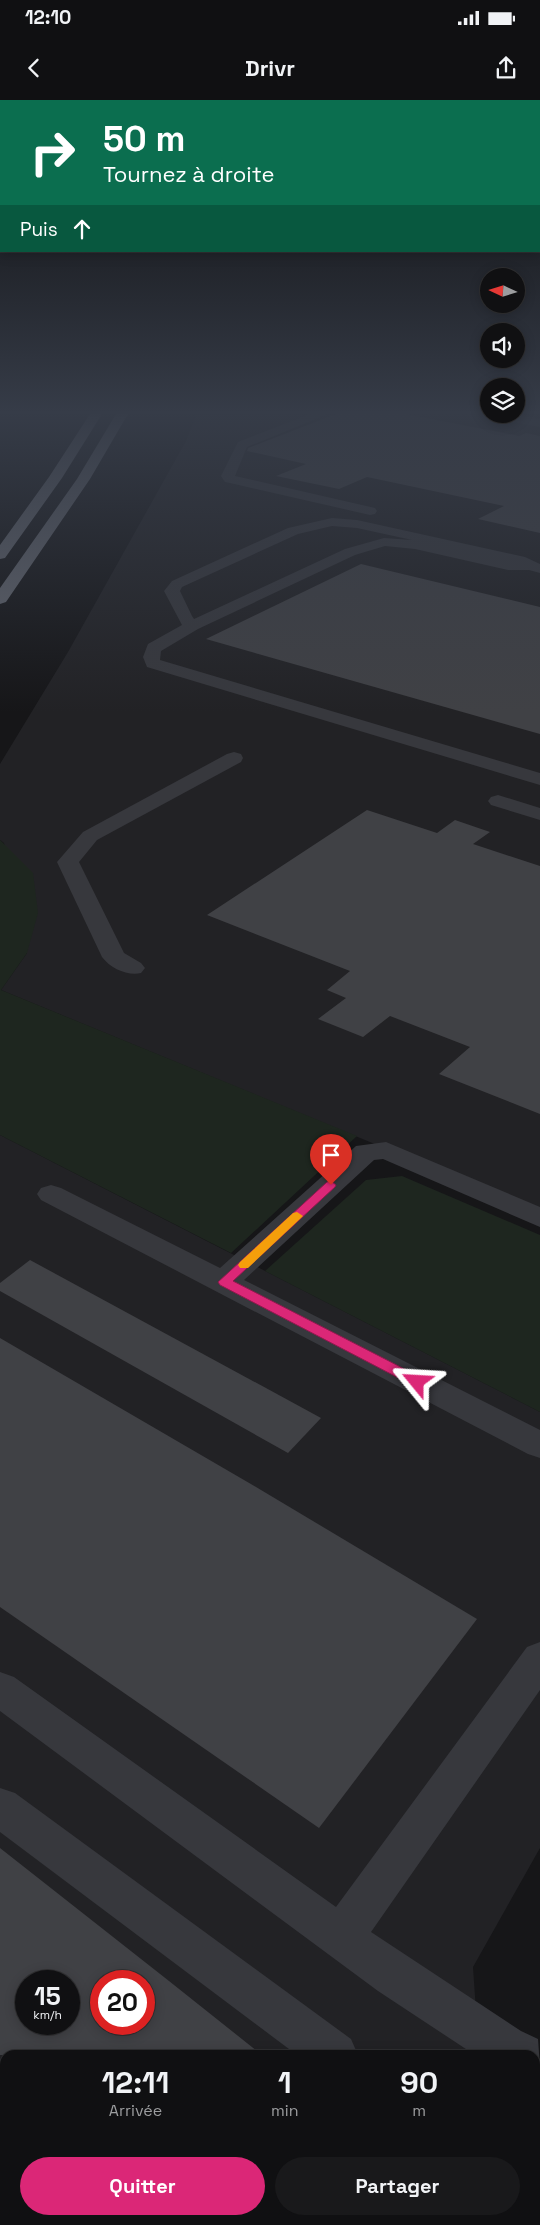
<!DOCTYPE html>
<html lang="fr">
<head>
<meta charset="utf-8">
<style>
  body { margin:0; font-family:"Space Grotesk",sans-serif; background:#19191b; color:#f1f3f6; height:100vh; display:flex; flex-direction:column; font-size:19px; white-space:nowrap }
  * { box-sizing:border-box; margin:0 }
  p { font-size:16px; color:#9c9d9f }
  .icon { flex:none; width:28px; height:28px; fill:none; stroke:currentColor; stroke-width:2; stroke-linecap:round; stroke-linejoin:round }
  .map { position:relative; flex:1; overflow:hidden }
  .drawer { position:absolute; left:0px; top:1950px; width:540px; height:175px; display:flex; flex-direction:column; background:#101012; border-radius:15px 15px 0 0; box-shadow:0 2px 12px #0003,0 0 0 1px #303032 }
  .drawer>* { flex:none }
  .banner { position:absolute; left:0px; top:0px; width:540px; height:152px; box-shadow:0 2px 12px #0003,0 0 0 1px #303032; background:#0b6e4f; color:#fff; overflow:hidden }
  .needle { width:32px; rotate:274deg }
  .buttons { position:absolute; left:480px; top:168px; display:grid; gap:10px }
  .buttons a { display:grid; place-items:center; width:45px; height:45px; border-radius:50%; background:#101012; box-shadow:0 2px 12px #0003,0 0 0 1px #303032; font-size:25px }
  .speed { position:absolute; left:15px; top:1870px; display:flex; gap:10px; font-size:25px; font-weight:700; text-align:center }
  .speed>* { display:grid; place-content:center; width:65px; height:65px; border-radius:50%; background:#101012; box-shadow:0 2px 12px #0003,0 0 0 1px #303032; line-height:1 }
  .speed small { font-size:12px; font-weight:400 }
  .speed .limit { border:8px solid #d22; background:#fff; color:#111 }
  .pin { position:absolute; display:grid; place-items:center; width:42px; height:42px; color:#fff; margin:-51px -21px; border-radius:50% 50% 50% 0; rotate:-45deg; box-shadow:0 0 5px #0007 }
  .pin .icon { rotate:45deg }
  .me { position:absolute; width:55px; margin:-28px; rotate:297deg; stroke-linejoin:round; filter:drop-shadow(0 0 4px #0008) }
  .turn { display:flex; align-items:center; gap:18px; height:105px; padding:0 20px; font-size:22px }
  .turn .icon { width:65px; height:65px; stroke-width:2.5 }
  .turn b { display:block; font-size:35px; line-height:42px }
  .then { display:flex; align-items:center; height:48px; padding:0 20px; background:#0003; gap:10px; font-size:19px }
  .eta { display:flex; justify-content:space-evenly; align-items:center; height:85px; text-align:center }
  .eta b { font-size:30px; font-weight:800; line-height:35px }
  .cta { display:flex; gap:10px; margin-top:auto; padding:10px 20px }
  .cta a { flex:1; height:58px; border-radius:30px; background:#db2777; color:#fff; font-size:20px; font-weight:800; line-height:58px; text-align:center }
  .cta a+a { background:#19191b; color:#f1f3f6 }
  .status { display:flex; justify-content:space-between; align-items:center; height:35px; padding:0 25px; background:#101012; direction:ltr }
  .status svg { height:14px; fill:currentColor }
  header { display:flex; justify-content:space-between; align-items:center; height:65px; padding:0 20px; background:#101012; font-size:22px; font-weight:800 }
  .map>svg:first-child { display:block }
  .built { fill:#222225; fill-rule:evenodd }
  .green { fill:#1e261f }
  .building { fill:#404145; fill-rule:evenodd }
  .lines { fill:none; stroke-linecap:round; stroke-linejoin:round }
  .minor { fill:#37383d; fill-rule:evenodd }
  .highway { fill:#63666e; fill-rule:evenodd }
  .route { fill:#db2777; stroke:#8e194d }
  .slow { fill:#f59e0b }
</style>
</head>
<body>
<div class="status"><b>12:10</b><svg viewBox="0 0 49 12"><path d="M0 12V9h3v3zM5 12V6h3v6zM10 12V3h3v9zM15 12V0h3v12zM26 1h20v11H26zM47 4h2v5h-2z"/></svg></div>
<header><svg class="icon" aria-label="back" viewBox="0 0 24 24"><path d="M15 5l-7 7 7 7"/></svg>Drivr<svg class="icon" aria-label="share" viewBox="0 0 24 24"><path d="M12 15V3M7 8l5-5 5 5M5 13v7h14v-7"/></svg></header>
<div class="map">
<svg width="540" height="2125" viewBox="0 0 540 2125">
  <rect width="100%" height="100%" fill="#161618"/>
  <!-- built -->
  <g class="built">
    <polygon points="521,314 540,318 540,1112 1,890 27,853 4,743 0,740 0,664 68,552 186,341 196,315"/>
    <path d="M0,1035L540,1312V1748L473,1867L479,1955H5V2120H490L491,2125H0ZM26,1881H69V1924H26ZM101,1881H144V1924H101Z"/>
  </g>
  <!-- green -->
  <g class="green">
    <polygon points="0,740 33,773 38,813 27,853 1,890 357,1036 231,1153 0,1035"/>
    <polygon points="402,1076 540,1135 540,1312 265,1171 366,1080"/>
  </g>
  <!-- building -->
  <g class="building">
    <polygon points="336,314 406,314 519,336 526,333 540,336 540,433 478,419 504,406 367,377 339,389 276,376 306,364 247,351 248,348"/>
    <polygon points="361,464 540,507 540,634 206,539"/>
    <polygon points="367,710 437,733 455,720 490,732 473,744 540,766 540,1014 439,974 470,947 390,916 363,937 318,919 346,898 327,890 350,871 207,815"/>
    <polygon points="30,1160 321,1318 288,1353 0,1191 0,1183"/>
    <polygon points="0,1238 256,1387 477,1519 319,1728 0,1507"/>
    <path d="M0,1748L169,1881L262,1955H0ZM26,1881H69V1924H26ZM101,1881H144V1924H101Z"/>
  </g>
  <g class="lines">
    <!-- minor -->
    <g class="minor">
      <polygon points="310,314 328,314 247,347 235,376 375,408 377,411 375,414 370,415 230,383 225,382 221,376 238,342"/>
      <polygon points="484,314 512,314 540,319 540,327 490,318"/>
      <path d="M332,418L357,420L525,457L540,464V473L529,470H508L415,449L385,446L355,455L198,529L161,551L160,560L540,673V685L147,567L143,557L148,544L182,525L164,491L172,481L288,428ZM332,426L357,428L412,440L384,438L345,449L194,519L192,516L180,491L182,487L298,434Z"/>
      <path d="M234,652L241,654L243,658L241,662L97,740L79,762L124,853L141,863L145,868L141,873C128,876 111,869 102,857L57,762L83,732L227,654Z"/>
      <polygon points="498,695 540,708 540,720 491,705 488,701 491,697"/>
      <polygon points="386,1042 540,1107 540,1127 383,1059 374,1060 244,1180 540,1330 540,1358 528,1354 41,1100 37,1094 41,1088 51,1085 61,1088 220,1168 356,1046"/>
      <polygon points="540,1542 540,1590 371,1832 521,1931 538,1939 540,1967 535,1973 535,1955 475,1955 378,1891 0,1611 0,1572 14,1577 336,1807 527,1547"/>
      <polygon points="0,1688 15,1693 351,1939 358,1955 297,1955 0,1732"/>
      <polygon points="540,1992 540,2089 535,2087 535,1994"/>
      <polygon points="345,2120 395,2120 396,2125 346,2125"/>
    </g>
    <!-- highway -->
    <g class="highway">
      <polygon points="90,314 102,314 62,378 5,458 0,459 0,445 49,377"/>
      <polygon points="116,314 128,314 90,379 6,502 0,504 0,488 77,379"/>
    </g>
  </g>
  <!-- sky -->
  <linearGradient id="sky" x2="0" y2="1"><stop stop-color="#0c0c0d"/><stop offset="0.51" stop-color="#363c48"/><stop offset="1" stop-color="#363c48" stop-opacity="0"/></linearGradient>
  <rect width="540" height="612" fill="url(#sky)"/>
  <!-- route -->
  <polygon class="route" points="331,1081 336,1085 335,1087 233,1181 422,1278 424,1282 422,1285 412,1285 220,1185 218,1182 327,1082"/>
  <!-- slow -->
  <polygon class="slow" points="297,1112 303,1116 301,1118 248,1168 240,1168 238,1165 240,1162 293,1113"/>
</svg>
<div class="buttons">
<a><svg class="needle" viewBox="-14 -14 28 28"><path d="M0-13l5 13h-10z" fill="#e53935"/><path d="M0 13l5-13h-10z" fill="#9c9d9f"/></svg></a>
<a><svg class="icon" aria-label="sound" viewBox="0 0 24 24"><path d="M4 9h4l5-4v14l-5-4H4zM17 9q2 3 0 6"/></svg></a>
<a><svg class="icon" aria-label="layers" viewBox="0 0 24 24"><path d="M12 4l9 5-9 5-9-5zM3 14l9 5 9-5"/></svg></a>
</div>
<div class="speed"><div>15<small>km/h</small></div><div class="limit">20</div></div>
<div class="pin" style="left:331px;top:1085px;background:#d93025"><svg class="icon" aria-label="arrive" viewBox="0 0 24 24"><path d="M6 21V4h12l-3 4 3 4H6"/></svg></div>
<svg class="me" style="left:417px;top:1282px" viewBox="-20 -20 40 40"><path d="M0-17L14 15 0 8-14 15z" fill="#db2777" stroke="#fff" stroke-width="4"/></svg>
<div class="banner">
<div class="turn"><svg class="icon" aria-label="right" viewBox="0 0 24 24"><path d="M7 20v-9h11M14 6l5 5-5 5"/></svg><div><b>50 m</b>Tournez à droite</div></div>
<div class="then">Puis<svg class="icon" aria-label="ahead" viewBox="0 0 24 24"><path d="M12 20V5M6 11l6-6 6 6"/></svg></div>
</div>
<section class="drawer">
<div class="eta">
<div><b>12:11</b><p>Arrivée</p></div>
<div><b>1</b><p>min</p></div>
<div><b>90</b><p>m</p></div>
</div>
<div class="cta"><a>Quitter</a><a>Partager</a></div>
</section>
</div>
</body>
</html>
